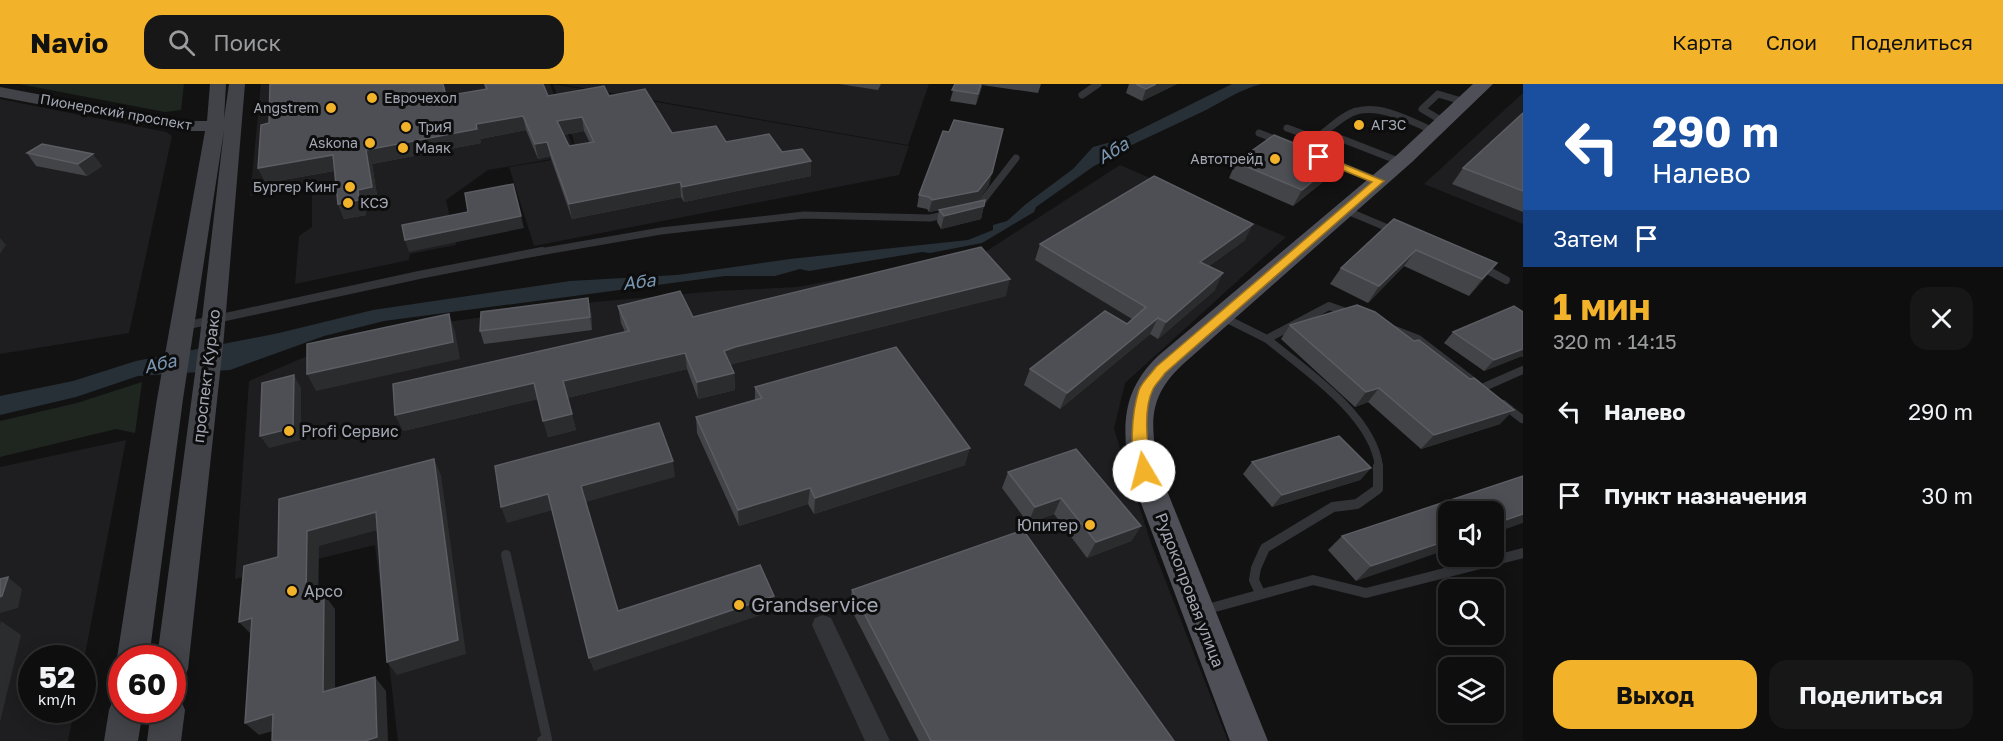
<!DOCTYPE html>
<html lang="ru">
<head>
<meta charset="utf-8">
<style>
  body { margin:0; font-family:"Golos Text",sans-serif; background:#171717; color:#f1f3f6; height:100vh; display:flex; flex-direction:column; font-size:22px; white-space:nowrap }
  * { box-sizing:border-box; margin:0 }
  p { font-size:20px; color:#9b9c9e }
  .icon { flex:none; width:33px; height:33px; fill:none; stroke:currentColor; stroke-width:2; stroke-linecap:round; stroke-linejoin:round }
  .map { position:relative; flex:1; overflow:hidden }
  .side { display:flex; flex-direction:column; background:#0e0e0e; width:480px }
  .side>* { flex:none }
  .guide { background:#1a4fa0; color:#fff; overflow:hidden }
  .tools { position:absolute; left:1438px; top:417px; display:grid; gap:12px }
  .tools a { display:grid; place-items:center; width:66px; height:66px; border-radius:12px; background:#0e0e0e; box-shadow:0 3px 15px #0003,0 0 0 2px #2e2e2e; font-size:30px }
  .speed { position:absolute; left:18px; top:561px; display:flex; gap:12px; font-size:30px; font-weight:700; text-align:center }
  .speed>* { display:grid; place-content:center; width:78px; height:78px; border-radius:50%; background:#0e0e0e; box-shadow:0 3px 15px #0003,0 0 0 2px #2e2e2e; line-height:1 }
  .speed small { font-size:15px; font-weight:400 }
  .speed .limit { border:9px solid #d22; background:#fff; color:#111 }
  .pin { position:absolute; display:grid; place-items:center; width:51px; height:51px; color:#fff; margin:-26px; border-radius:12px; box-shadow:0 3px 9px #0006 }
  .me { position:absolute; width:66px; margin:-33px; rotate:352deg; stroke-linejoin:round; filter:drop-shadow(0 0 4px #0008) }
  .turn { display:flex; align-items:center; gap:21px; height:126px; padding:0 30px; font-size:27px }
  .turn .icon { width:78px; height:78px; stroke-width:2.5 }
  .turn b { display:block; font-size:42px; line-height:51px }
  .then { display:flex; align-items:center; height:57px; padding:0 30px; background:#0003; gap:12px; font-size:22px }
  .round { display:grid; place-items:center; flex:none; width:63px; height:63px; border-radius:18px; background:#171717 }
  .summary { display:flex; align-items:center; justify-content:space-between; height:102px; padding:0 30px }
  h1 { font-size:36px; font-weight:700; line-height:45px; color:#f2b32b }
  .cta { display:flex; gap:12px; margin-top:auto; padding:12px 30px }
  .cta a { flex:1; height:69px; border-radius:18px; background:#f2b32b; color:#111; font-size:24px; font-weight:700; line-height:69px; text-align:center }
  .cta a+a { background:#171717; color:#f1f3f6 }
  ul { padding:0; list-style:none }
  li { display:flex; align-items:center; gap:18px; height:84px; padding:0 30px }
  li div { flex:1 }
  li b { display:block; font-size:22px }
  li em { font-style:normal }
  header { display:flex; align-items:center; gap:36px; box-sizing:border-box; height:84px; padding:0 30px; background:#f2b32b; color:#111 }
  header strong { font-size:28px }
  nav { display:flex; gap:33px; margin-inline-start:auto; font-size:21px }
  .search { width:420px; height:54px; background:#171717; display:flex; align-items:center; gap:15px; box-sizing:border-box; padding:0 21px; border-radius:18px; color:#9b9c9e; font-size:22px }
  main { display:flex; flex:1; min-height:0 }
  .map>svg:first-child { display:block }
  .built { fill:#1e1e20 }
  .green { fill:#1e261f }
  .water { fill:#283037 }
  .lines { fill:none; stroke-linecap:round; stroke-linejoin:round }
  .lane-far2 { stroke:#333438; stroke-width:7 }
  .lane-far1 { stroke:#333438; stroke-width:8 }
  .lane { stroke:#333438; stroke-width:10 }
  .street { fill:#333438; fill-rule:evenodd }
  .secondary { fill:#414348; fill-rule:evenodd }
  .primary { fill:#4f5057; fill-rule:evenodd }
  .wall { fill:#434448; fill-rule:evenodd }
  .shaded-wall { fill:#2b2c2e }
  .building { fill:#4e4f54; stroke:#5b5d63; stroke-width:1.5; fill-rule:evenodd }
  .route { fill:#f2b32b; stroke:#9d741c; stroke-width:1.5 }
  .poi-dot { fill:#f2b32b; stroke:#0d0d0e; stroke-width:2 }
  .labels { text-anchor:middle; stroke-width:6; stroke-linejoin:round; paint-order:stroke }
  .far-poi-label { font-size:14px; fill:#a3a8b4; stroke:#0d0d0e; text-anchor:start }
  .far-street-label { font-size:14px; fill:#a3a8b4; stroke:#0d0d0e }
  .street-label { font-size:16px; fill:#a3a8b4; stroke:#0d0d0e }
  .poi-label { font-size:16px; fill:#a3a8b4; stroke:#0d0d0e; text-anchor:start }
  .water-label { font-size:18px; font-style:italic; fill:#7995b0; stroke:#0d0d0e }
  .near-poi-label { font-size:20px; fill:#a3a8b4; stroke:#0d0d0e; text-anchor:start }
</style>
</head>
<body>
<header>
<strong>Navio</strong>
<div class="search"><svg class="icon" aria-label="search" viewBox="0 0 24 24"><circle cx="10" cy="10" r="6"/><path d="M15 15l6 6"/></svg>Поиск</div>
<nav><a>Карта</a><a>Слои</a><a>Поделиться</a></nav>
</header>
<main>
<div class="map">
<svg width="1523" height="657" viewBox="0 0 1523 657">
  <rect width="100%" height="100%" fill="#121213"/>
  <!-- built -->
  <g class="built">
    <polygon points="261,0 550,0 574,67 569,72 488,86 446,116 456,161 410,170 409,176 295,200 299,152 312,143 312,101 250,112"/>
    <polygon points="553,0 909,62 899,91 534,162 509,83 571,73 575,68 574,57"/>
    <polygon points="560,0 929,0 908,61"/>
    <polygon points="1523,9 1523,140 1424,100"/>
    <polygon points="0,15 166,48 172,52 129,249 0,270"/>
    <polygon points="1120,81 1286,153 1125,299 1114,345 1152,462 1228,657 398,657 375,461 235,495 249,297 340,258 454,237 595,218 717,207 797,203 982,170"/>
    <polygon points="126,356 83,581 82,574 32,574 32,626 74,626 68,657 0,657 0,383"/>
  </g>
  <!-- green -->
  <g class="green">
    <polygon points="19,0 184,0 181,26 165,28"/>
    <polygon points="142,298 135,349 116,345 0,373 0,337 77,319"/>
  </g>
  <!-- water -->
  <path class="water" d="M1232,0H1261C1239,6 1222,18 1202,28C1175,41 1148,53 1121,66V69H1115L1116,71L1094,82L1036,123L1034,128L982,159L930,169L922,168L809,187L800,185L775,192H725L384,237L324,252L230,286L138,292L76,313L0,331V312L73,297L136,277L279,249L373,226L570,197L677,191L790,175L968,156L993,146V141L1007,137L1026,120L1073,85L1093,63L1119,56Z"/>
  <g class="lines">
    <!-- lane-far2 -->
    <g class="lane-far2">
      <polyline points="1082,11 1098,0"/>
      <polyline points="1444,38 1422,25 1438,10 1465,18"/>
      <polyline points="1287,44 1309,52 1342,55 1401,78"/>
      <polyline points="1259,49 1282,58"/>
      <path d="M1318,53C1329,45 1344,30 1357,27C1382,20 1412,38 1434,47"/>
      <polyline points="1325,75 1379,97"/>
      <polyline points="977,124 1016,74"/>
      <polyline points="1345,126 1395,147"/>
      <polyline points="534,169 661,147 804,131 930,134 949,130"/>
    </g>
    <!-- lane-far1 -->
    <g class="lane-far1">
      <polyline points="1480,182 1506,196"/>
      <polyline points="1221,232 1267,255 1329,222 1351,230"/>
      <polyline points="184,242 419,191 542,167"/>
      <polyline points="1395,246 1418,255 1478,301"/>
      <path d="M1267,255C1304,285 1374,332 1379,383"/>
      <polyline points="1482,304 1523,286"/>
      <polyline points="1503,320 1522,335"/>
    </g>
    <!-- lane -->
    <g class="lane">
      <polyline points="506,471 547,655 542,657"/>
      <polyline points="1260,509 1254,496 1256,484 1265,464 1333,423 1357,420 1378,405 1378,382"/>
      <polyline points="1204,526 1313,496 1366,509 1523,469"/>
    </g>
    <!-- street -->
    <polygon class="street" points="823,531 831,534 890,657 865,657 812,541 815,534"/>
    <!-- secondary -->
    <g class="secondary">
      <polygon points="210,0 226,0 224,35 229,0 245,0 224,252 188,585 183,596 172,600 172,574 157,574 200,252 224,46 183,315 149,574 122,574 122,584 117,574 157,315 205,47 180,47 0,13 0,3 180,37 207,37"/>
      <polygon points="122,611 122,626 143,626 138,657 104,657 109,626 114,614"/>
      <polygon points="172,611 180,614 185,626 181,657 147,657 151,626 172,626"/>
    </g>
    <!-- primary -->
    <path class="primary" d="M1473,0H1493L1412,78L1182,281C1146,315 1151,342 1159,387L1268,657H1230L1129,387C1122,340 1122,307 1158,272L1398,70Z"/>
  </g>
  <!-- wall -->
  <g class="wall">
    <path d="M484,0H543L548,12H609L672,49L726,58L782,68L811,92L684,118L681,113L572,135L550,72L538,75L526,46L480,55L481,59L372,80L378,118L364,121L366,131L344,135L338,120L334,87L266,99L258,84L269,39L486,6ZM584,47L590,59L569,62L564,51Z"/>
    <polygon points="839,0 881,0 878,6"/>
    <polygon points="955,0 1041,0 1038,9 982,1 976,21 950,17"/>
    <polygon points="1129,0 1177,0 1142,17 1126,9"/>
    <polygon points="1523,29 1523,128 1452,100 1463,84"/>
    <polygon points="27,69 102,82 87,92 36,82"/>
    <polygon points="1338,77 1329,93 1293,122 1229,94 1236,78"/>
    <polygon points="989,101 977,118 985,116 981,135 941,145 937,138 939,126 929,128 927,125 917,123 919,111"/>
    <polygon points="1394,135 1483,196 1469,212 1404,182 1368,219 1330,200 1341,184"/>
    <polygon points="1245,156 1209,182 1215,206 1158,255 1150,250 1060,325 1024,301 1030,285 1127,240 1132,235 1035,176 1040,160"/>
    <polygon points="1006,212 736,279 730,281 734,289 735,306 698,315 687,285 567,314 576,346 548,353 538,315 403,347 625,248 621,239 618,222 693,233"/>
    <polygon points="591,227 592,246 484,260 480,247"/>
    <polygon points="1523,228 1523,273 1522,272 1484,287 1444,259 1453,248"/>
    <polygon points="1290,241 1500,340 1421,365 1368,318 1355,323 1281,255"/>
    <polygon points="755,303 965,381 814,430 808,420 739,442 697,349 696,333 755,316"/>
    <polygon points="1252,378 1371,384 1360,396 1272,423 1243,390"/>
    <polygon points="1008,388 1141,442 1131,457 1087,474 1054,430 1028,439 1002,404"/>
    <polygon points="1523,392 1356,497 1328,466 1342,452"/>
    <polygon points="852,506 1174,657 919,657 849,521"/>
  </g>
  <!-- shaded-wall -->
  <g class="shaded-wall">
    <polygon points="981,0 983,0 976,21 978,10"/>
    <polygon points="1156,0 1177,0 1142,17 1146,5"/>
    <polygon points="523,32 526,46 480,55 481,59 372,80 378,118 364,121 366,131 344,135 338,120 358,106 366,66 476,40"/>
    <polygon points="582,33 584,47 560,52 557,37"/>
    <polygon points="1003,45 989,101 976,119 929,128 932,116"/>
    <polygon points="547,58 550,72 538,75 535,60"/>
    <polygon points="93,70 102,82 87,92 78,80"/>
    <polygon points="333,71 339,86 266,99 258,84"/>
    <polygon points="811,77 811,92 684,118 682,103"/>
    <polygon points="1338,77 1329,93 1293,122 1302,106"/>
    <polygon points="680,98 681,113 572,135 569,120"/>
    <polygon points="984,122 981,135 941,145 944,132"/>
    <polygon points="521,132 524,144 409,168 405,156"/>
    <polygon points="1253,140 1245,156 1192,194 1200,178"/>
    <polygon points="0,154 6,161 0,170"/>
    <polygon points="1416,166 1404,182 1368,219 1379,202"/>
    <polygon points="1497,179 1483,196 1469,212 1482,195"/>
    <polygon points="1223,189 1215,206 1158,255 1166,238"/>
    <polygon points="1010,195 1006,212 736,279 725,283 724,267 735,263"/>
    <polygon points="588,214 591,227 592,246 590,233"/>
    <polygon points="449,230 455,247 460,275 316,307 307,290"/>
    <polygon points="1158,234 1150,250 1060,325 1067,309"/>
    <polygon points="1523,265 1523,271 1522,272 1484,287 1494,276"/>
    <polygon points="685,269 687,285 567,314 563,297"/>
    <polygon points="734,289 735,306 698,315 697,298"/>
    <polygon points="294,291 301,304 301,356 269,364 260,352"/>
    <polygon points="534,299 539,315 403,347 395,331"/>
    <polygon points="1379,304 1368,318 1355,323 1366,308"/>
    <polygon points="1514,326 1500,340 1421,365 1434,351"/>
    <polygon points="572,330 576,346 548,353 543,337"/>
    <polygon points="970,364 965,381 814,430 815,414"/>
    <polygon points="434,375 441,391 466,570 397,591 387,578"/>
    <polygon points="673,377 675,393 586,418 581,402"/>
    <polygon points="1371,384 1360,396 1272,423 1282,411"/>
    <polygon points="810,404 808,420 739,442 738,426"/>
    <polygon points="548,410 553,426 507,439 501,423"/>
    <polygon points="1061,414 1054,430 1028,439 1035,423"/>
    <polygon points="376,428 385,444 319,462 318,529 306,515 307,447"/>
    <polygon points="1523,430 1523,439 1494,449 1494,440"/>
    <polygon points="1141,442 1131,457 1087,474 1096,458"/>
    <polygon points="1449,456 1449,465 1356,497 1371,482"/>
    <polygon points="8,493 22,505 18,524 0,529 0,513"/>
    <polygon points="324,510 335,525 335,622 323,608"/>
    <polygon points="774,512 773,527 594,587 589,574"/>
    <polygon points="252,534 253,552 239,538"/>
    <polygon points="1,537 21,551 0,638 0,541"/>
    <polygon points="375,593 386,607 388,657 365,657"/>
    <polygon points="273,630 287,643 259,651 245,639"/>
  </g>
  <!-- building -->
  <g class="building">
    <path d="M270,0H443L446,12L487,5L485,0H543L548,12L604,2L609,12L645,5L672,49L716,42L726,58L769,50L782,68L802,65L811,77L682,103L680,98L569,120L547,58L535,60L523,32L476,40L477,45L366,66L372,103L358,106L359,116L338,120L333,71L258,84L261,41L269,39ZM582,33L594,58L569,62L557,37Z"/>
    <polygon points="955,0 981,0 978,10 952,6"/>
    <polygon points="1136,0 1156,0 1146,5"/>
    <polygon points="1523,29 1523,107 1463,84"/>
    <polygon points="954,36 1003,45 992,89 978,107 932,116 929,113 919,111 943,47 949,48"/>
    <polygon points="1274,51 1338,77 1302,106 1236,78"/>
    <polygon points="42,60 93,70 78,80 27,69"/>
    <polygon points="1154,92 1253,140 1200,178 1223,189 1166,238 1158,234 1067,309 1030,285 1105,227 1127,240 1146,223 1040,160"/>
    <polygon points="513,100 521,132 405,156 402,141 468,128 465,109"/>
    <polygon points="985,116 984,122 944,132 939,126"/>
    <polygon points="1394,135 1497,179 1482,195 1416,166 1379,202 1341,184"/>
    <polygon points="981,163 1010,195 735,263 724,267 734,289 697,298 685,269 563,297 572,330 543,337 534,299 395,331 393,300 629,247 618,222 680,207 693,233"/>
    <polygon points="588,214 590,233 480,247 481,228"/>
    <polygon points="1357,221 1375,228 1414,257 1419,256 1470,295 1474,294 1514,326 1434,351 1379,304 1366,308 1290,241"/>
    <polygon points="1514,222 1523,228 1523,265 1494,276 1453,248"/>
    <polygon points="449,230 453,258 307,290 307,260"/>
    <polygon points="896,263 970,364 815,414 810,404 738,426 696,333 762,314 755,303"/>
    <polygon points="294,291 293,344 260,352 262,299"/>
    <polygon points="659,339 673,377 581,402 618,527 760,481 774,512 589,574 548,410 501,423 495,382"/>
    <polygon points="1339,352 1371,384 1282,411 1252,378"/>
    <polygon points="1076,365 1141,442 1096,458 1061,414 1035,423 1008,388"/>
    <polygon points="434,375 458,556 387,578 376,428 307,447 306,515 324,510 323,608 375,593 377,653 365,657 272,657 273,630 245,639 252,534 239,538 244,482 278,473 279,415"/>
    <polygon points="1523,392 1523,430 1494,440 1494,428 1449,428 1449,456 1371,482 1342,452"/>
    <polygon points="1023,446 1174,657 931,657 852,506"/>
    <polygon points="8,493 2,512 0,513 0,495"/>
  </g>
  <!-- route -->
  <path class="route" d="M1319,70L1384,97L1165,289C1162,294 1156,299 1153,305C1142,327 1148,363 1151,387L1149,391H1139C1128,370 1132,328 1139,306C1142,298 1151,290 1156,283L1372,98L1316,75L1314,73Z"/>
  <!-- markers -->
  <g class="poi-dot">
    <circle cx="372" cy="14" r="6"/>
    <circle cx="331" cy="24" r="6"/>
    <circle cx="1359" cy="41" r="6"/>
    <circle cx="406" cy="43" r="6"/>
    <circle cx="370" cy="59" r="6"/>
    <circle cx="403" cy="64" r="6"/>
    <circle cx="1275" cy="75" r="6"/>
    <circle cx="350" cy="103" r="6"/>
    <circle cx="348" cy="119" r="6"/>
    <circle cx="289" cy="347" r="6"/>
    <circle cx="1090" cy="441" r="6"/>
    <circle cx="292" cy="507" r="6"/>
    <circle cx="739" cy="521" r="6"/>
  </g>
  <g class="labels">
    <!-- far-poi labels -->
    <g class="far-poi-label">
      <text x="384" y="19">Еврочехол</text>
      <text x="319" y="29" text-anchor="end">Angstrem</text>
      <text x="1371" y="46">АГЗС</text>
      <text x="418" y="48">ТриЯ</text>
      <text x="358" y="64" text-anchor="end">Askona</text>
      <text x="415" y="69">Маяк</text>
      <text x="1263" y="80" text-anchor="end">Автотрейд</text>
      <text x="338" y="108" text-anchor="end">Бургер Кинг</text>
      <text x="360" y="124">КСЭ</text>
    </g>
    <!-- far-street labels -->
    <g class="far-street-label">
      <text transform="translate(116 28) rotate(10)" y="5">Пионерский проспект</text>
    </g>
    <!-- street labels -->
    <g class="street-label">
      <text transform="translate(206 292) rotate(-83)" y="6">проспект Курако</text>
      <text transform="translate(1190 506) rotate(69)" y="6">Рудокопровая улица</text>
    </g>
    <!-- poi labels -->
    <g class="poi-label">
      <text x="301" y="353">Profi Cервис</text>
      <text x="1078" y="447" text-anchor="end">Юпитер</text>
      <text x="304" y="513">Арсо</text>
    </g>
    <!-- water labels -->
    <g class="water-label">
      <text transform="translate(1113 67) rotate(-32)" y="6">Аба</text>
      <text transform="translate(639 198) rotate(-7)" y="6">Аба</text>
      <text transform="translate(160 280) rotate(-13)" y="6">Аба</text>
    </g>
    <!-- near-poi labels -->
    <g class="near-poi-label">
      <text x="751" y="528">Grandservice</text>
    </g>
  </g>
</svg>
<div class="tools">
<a><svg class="icon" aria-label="sound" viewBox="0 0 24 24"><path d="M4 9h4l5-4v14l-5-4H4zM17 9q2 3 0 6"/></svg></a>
<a><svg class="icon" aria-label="search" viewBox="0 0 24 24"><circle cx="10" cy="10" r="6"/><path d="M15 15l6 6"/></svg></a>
<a><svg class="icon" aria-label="layers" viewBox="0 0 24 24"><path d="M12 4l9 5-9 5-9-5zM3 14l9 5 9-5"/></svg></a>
</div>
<div class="speed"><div>52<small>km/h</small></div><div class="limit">60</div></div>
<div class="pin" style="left:1319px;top:73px;background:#d93025"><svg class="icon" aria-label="arrive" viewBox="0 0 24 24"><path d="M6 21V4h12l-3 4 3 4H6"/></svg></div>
<svg class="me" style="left:1144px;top:387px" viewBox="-20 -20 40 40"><circle r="19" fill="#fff"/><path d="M0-13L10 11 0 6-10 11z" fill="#f2b32b"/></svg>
</div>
<section class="side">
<div class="guide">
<div class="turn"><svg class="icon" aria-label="left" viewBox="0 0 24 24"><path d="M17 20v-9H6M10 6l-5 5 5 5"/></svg><div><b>290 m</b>Налево</div></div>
<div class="then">Затем<svg class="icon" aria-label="arrive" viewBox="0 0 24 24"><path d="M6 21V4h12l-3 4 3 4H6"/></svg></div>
</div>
<div class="summary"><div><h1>1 мин</h1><p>320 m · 14:15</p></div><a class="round"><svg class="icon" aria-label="close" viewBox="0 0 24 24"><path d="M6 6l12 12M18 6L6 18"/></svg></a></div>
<ul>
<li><svg class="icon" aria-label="left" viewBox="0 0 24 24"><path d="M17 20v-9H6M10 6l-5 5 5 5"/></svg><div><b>Налево</b></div><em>290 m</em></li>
<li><svg class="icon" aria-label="arrive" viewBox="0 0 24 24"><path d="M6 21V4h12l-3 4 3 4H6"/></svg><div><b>Пункт назначения</b></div><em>30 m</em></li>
</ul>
<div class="cta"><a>Выход</a><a>Поделиться</a></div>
</section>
</main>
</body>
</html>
